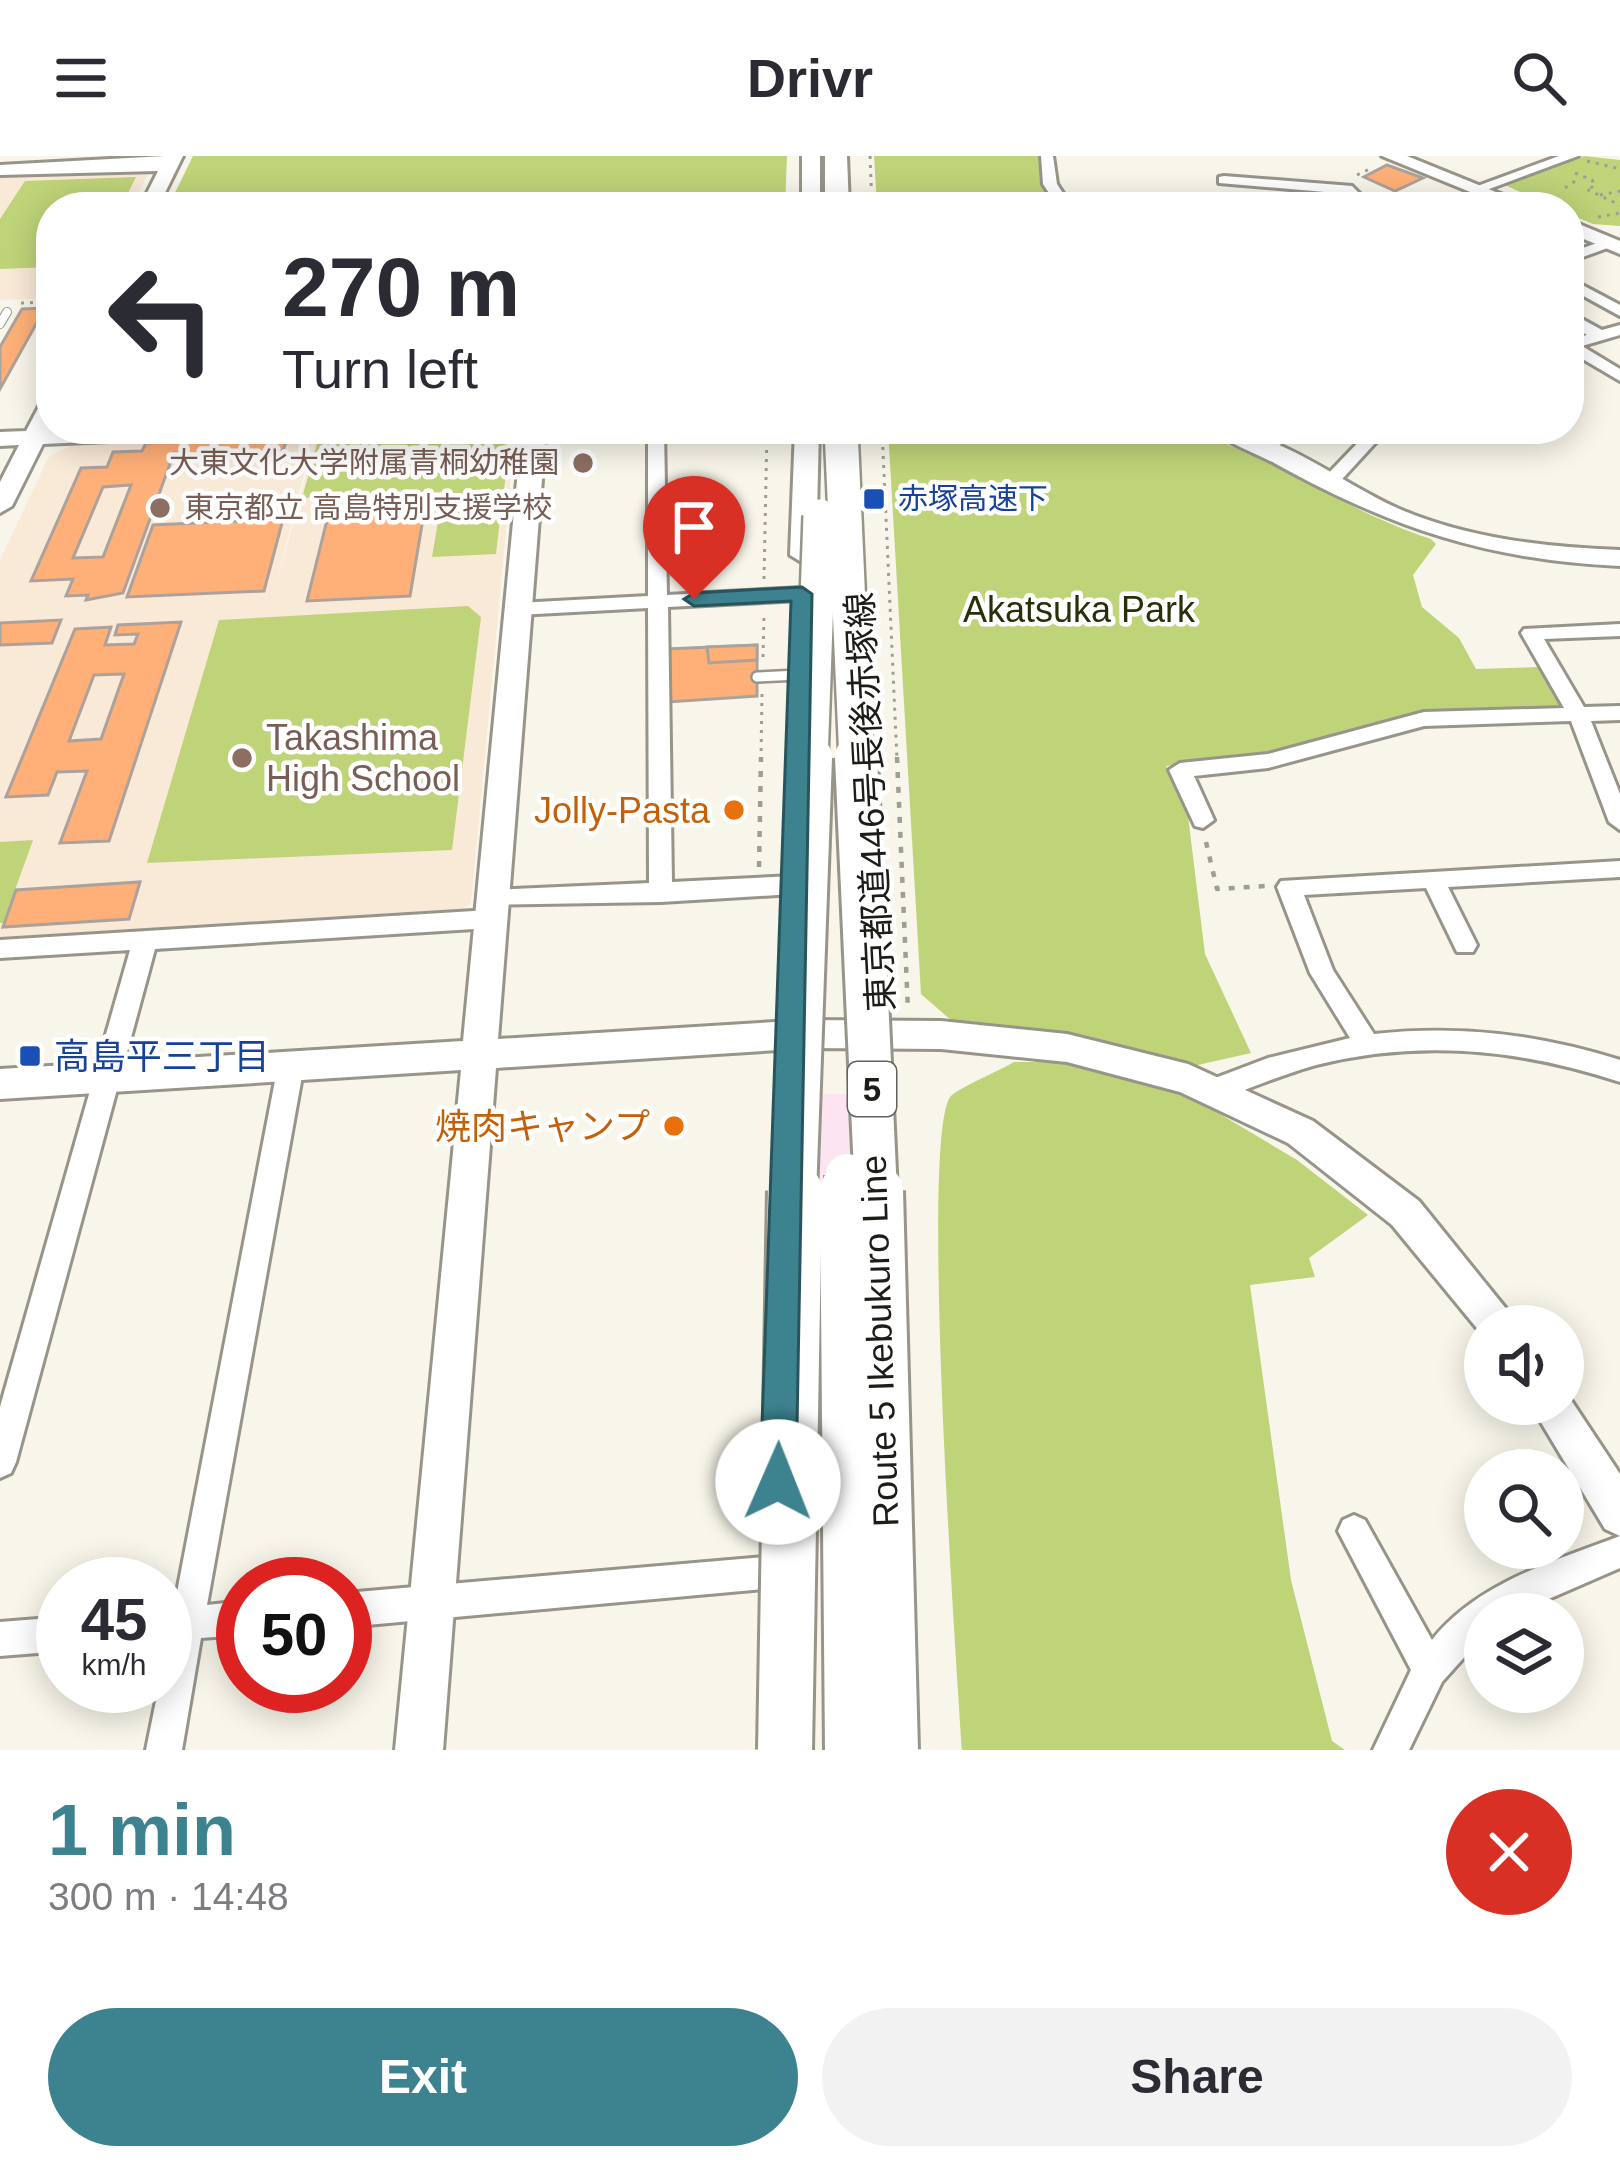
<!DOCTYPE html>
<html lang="en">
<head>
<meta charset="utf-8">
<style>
  body { margin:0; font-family:Helvetica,"Noto Sans JP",sans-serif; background:#f2f2f3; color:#2b2b33; height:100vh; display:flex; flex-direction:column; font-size:45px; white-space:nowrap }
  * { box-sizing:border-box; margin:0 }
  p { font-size:39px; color:#7c7c81 }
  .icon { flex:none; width:66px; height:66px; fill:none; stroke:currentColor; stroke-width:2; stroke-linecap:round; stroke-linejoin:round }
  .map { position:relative; height:1594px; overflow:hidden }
  .details { display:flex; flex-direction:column; background:#fff; flex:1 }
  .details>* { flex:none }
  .top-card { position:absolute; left:36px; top:36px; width:1548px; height:252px; border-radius:48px; box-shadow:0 6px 30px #0003; background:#fff; color:#2b2b33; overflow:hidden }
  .controls { position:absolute; left:1464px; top:1149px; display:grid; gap:24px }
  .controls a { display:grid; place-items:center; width:120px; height:120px; border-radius:50%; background:#fff; box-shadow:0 6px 30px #0003; font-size:60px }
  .speed { position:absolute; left:36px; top:1401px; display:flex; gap:24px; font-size:60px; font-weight:700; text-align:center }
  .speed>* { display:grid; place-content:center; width:156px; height:156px; border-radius:50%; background:#fff; box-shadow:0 6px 30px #0003; line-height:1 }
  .speed small { font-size:30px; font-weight:400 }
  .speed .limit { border:18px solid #d22; background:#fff; color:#111 }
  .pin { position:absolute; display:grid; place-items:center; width:102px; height:102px; color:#fff; margin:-123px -51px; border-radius:50% 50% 50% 0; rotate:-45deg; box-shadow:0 0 12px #0007 }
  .pin .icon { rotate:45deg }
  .me { position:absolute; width:132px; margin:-66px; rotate:1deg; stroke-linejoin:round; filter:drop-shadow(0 0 9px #0008) }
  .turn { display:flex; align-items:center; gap:42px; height:252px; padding:0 48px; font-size:54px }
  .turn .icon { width:156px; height:156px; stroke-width:2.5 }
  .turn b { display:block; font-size:84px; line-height:102px }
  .round { display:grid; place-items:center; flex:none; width:126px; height:126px; border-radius:63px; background:#f2f2f3 }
  .summary { display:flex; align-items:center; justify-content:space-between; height:204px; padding:0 48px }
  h1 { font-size:72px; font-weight:700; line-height:90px; color:#3d838f }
  .button { display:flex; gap:24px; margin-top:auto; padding:24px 48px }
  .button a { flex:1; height:138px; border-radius:72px; background:#3d838f; color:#fff; font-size:48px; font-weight:700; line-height:138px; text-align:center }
  .button a+a { background:#f2f2f3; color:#2b2b33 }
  header { display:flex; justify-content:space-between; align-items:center; height:156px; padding:0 48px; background:#fff; font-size:54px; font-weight:700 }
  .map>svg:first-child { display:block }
  .industrial { fill:#fce4f1 }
  .education { fill:#f9e9d7 }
  .green { fill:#bfd379 }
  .building { fill:#ffb078; stroke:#ada29b; stroke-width:3; fill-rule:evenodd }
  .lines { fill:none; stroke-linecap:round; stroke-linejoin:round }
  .lane-far1-casing { stroke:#97958a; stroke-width:10 }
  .lane-casing { stroke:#97958a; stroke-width:14 }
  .street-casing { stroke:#97958a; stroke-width:6 }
  .secondary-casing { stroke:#97958a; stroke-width:6 }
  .highway-casing { stroke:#97958a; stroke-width:6 }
  .path-far1 { stroke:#9f9e95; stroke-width:3; stroke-dasharray:3 6; stroke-linecap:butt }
  .path { stroke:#9f9e95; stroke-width:4.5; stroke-dasharray:6 9; stroke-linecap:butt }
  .lane-far1 { stroke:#fff; stroke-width:8 }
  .lane { stroke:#fff; stroke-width:9 }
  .street { fill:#fff; fill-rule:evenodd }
  .secondary { fill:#fff; fill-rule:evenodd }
  .highway { fill:#fff; fill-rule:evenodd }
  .highway-bridge-far2-casing { stroke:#97958a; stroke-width:38; stroke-linecap:butt }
  .highway-bridge-far1-casing { stroke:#97958a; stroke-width:48; stroke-linecap:butt }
  .highway-bridge-casing { stroke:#97958a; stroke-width:60; stroke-linecap:butt }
  .highway-bridge-far2 { stroke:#fff; stroke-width:33 }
  .highway-bridge-far1 { stroke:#fff; stroke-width:42 }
  .highway-bridge { stroke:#fff; stroke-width:54 }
  .route { fill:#3d838f; stroke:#28555d; stroke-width:3 }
  .education-dot { fill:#8d6e63; stroke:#fff; stroke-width:4.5 }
  .transit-dot { fill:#1a4fb4; stroke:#fff; stroke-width:4.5 }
  .food-dot { fill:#e8710a; stroke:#fff; stroke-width:4.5 }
  .labels { text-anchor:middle; stroke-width:9; stroke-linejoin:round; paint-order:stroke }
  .far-education-label { font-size:30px; fill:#785e54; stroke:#fff; text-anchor:end }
  .far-transit-label { font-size:30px; fill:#164399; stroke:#fff; text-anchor:start }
  .shield { fill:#fff; stroke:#61615d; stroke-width:3 }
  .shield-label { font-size:33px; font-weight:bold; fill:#1d1d18 }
  .park-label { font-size:36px; fill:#293009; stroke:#fff }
  .education-label { font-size:36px; fill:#785e54; stroke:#fff; text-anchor:start }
  .street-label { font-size:36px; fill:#1d1d18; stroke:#fff }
  .food-label { font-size:36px; fill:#c56008; stroke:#fff; text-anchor:end }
  .transit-label { font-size:36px; fill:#164399; stroke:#fff; text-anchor:start }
</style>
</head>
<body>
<header><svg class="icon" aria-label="menu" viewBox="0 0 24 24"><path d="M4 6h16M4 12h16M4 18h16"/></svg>Drivr<svg class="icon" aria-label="search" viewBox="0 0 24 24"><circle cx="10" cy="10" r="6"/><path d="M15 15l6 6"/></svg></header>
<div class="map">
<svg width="1620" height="1594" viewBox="0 0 1620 1594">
  <rect width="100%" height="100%" fill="#f8f6ea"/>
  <!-- industrial -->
  <polygon class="industrial" points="815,938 858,938 869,1370 815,1370"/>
  <!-- education -->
  <g class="education">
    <polygon points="149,16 131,51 51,51 51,142 0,144 0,19"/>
    <polygon points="506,273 515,278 471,747 459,755 0,781 0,404 49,300 75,288 314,278 272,445 317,278"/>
  </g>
  <!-- green -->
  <g class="green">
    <polygon points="193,0 787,0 785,51 168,51"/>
    <polygon points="874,0 1041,0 1044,27 1058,51 877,51"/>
    <polygon points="1584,0 1620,4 1620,70 1593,68 1569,58 1569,51 1552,51 1503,28"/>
    <polygon points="136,21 121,51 51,51 51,111 0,113 0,63 25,25"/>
    <polygon points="497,273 510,280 504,334 461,337 503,336 496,398 432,401 443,336 302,342 319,281"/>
    <path d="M888,273H1183C1271,298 1344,355 1431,383L1436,388L1413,419L1422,451L1459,482L1476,513L1539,511L1560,547L1556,552L1423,556L1249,601L1166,610L1188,660L1205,798L1251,897L1189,911L1107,887L952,865L921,838Z"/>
    <polygon points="468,450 481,461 452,694 147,707 219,464"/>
    <polygon points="33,684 3,767 0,767 0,686"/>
    <path d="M1014,906H1075L1171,929L1297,1004L1368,1059L1309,1102L1315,1121L1250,1129L1291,1424L1332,1585L1345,1594H962C956,1503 920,987 950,941C956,933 1001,914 1014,906Z"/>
  </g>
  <!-- building -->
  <g class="building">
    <polygon points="1387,9 1423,22 1395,35 1364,21"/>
    <polygon points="45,152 0,233 0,191 22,153"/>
    <path d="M287,282L283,295L270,300L184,303L187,297H174L123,437L86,444L88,439L66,440L73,423L31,425L81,312L107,311L113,296L142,295L146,287ZM131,329L103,401L73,402L103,331Z"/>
    <polygon points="424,357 410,440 307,445 328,360"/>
    <polygon points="283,363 264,435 127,441 153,369"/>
    <polygon points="61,464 52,487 0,489 0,467"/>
    <path d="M181,466L109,685L60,687L87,615L57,616L48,639L6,641L75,473L111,471L105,489L134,488L138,478L115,479L118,469ZM124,518L101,583L69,585L94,519Z"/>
    <polygon points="757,489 757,540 668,546 667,493"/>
    <polygon points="757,489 757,504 709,507 707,491"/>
    <polygon points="140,726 129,763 3,771 16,734"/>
  </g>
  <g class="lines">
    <!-- lane-far1 casing -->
    <g class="lane-far1-casing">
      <g id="lane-far1">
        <polyline points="208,51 231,50"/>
        <polyline points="0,168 7,156"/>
      </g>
    </g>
    <!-- lane casing -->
    <g class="lane-casing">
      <polyline id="lane" points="757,521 799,519"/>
    </g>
    <!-- street casing -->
    <g class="street-casing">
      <g id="street">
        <polygon points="1041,0 1053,0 1057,28 1072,51 1058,51 1043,28"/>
        <polygon points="1559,0 1578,0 1484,35 1472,32"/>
        <polygon points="1224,20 1352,30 1373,51 1359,51 1348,38 1219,27 1219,21"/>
        <polygon points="1227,43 1229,46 1222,50 1104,51 1111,47"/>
        <polygon points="1608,83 1615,87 1613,90 1569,106 1569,97"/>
        <polygon points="1569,122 1620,149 1620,160 1569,132"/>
        <polygon points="1569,156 1602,174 1620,169 1620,179 1582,190 1620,213 1620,225 1569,195 1569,184 1587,179 1569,168"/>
        <polygon points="648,273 664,273 667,439 802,432 812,438 802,444 668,451 672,726 793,720 805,729 793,738 661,746 483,749 479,743 483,737 491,734 649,727 648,452 518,459 508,453 518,447 648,440"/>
        <polygon points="1277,273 1294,273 1273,297 1261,297 1258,293"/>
        <polygon points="1371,273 1388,273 1334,332 1322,332 1322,324"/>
        <polygon points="1620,468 1620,480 1544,483 1584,551 1620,550 1620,564 1591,565 1620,638 1620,674 1609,666 1571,565 1424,570 1268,612 1194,620 1214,664 1203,672 1195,670 1169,614 1180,607 1268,598 1424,556 1564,552 1521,477 1524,473"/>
        <path d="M1620,705V721L1448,731L1477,789L1473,796H1457L1426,732L1304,739L1333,814L1374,878C1460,869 1537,878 1620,904V926C1520,893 1420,883 1316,909C1283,918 1252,932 1219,943L1210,940L1206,932L1210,924L1268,902L1350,882L1310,817L1277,731L1281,725Z"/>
        <polygon points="490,754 502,763 490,772 155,793 16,1306 11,1317 0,1322 0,1251 130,794 0,802 0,784"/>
        <polygon points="291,898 300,902 304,909 207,1449 243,1445 243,1479 201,1482 182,1594 146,1594 159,1530 165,1530 165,1452 174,1452 278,909 282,902"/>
        <path d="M1354,1359L1365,1364L1432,1484C1477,1427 1554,1405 1620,1380V1412L1514,1458H1485V1478L1442,1526L1409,1594H1373L1411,1514L1338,1375L1343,1364Z"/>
        <polygon points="776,1400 788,1404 792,1416 788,1428 776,1432 345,1471 345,1437"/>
        <polygon points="63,1461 63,1495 0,1500 0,1466"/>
      </g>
    </g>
    <!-- secondary casing -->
    <g class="secondary-casing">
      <g id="secondary">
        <polygon points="165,0 183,0 158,51 140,51 158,15 0,19 0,9"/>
        <rect x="802" y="0" width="18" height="51"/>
        <polygon points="1382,0 1407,0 1533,51 1507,51"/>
        <polygon points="1569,64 1620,85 1620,98 1569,77"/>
        <polygon points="51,241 50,274 233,273 221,280 43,288 12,350 0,357 0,326 19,289 0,290 0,276 26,275 43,243"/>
        <polygon points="522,273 546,273 498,883 809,864 941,865 1067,878 1188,908 1313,965 1419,1045 1520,1170 1485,1170 1485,1182 1392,1069 1288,987 1180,936 1067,906 941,893 809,892 496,912 443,1594 395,1594 461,914 0,943 0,913 463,885"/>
        <polygon points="795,273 819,273 816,399 803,407 790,399"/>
        <path d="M1211,273C1280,273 1341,329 1404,355C1472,383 1546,391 1620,394V410C1487,404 1392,372 1276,308C1256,297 1228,288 1211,273Z"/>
        <polygon points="1563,1232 1620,1318 1620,1380 1605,1373 1530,1248 1563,1248"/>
      </g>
    </g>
    <!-- highway casing -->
    <g class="highway-casing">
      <polygon id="highway" points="825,0 847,0 849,51 825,51"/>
    </g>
    <!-- path-far1 -->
    <g class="path-far1">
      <polyline points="870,0 872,51"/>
      <polyline points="1587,5 1620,13"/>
      <polyline points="1575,17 1592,24 1595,30 1586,33 1620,49"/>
      <polyline points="1357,19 1372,12"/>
      <polyline points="1565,32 1580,22"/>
      <polyline points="1600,39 1620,35"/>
      <polyline points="1598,61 1620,57"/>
      <polyline points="21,147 51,146"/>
      <polyline points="882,273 897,604"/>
      <polyline points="764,423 767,273"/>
      <polyline points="763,501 764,459"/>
      <polyline points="761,604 762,537"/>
    </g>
    <!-- path -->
    <g class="path">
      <polyline points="897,601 908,855"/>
      <polyline points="1206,686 1217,733 1265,730"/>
      <polyline points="759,711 761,601"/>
    </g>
    <!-- lane-far1 -->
    <use href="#lane-far1" class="lane-far1"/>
    <!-- lane -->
    <use href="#lane" class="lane"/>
    <!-- street -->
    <use href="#street" class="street"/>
    <!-- secondary -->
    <use href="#secondary" class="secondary"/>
    <!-- highway -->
    <use href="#highway" class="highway"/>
    <!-- highway-bridge-far2 casing -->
    <g class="highway-bridge-far2-casing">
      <g id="highway-bridge-far2">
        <polyline points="841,273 856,604"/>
        <polyline points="811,604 820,360"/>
      </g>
    </g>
    <!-- highway-bridge-far1 casing -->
    <g class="highway-bridge-far1-casing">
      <g id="highway-bridge-far1">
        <polyline points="856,601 876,1038"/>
        <polyline points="847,1019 847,1038"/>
        <polyline points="795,1038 811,601"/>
      </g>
    </g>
    <!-- highway-bridge casing -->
    <g class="highway-bridge-casing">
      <g id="highway-bridge">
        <polyline points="847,1035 852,1594"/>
        <polyline points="876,1035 891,1594"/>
        <polyline points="785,1594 795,1035"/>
      </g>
    </g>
    <!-- highway-bridge-far2 -->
    <use href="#highway-bridge-far2" class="highway-bridge-far2"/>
    <!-- highway-bridge-far1 -->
    <use href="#highway-bridge-far1" class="highway-bridge-far1"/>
    <!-- highway-bridge -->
    <use href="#highway-bridge" class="highway-bridge"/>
  </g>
  <!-- route -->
  <polygon class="route" points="802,431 812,438 796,1326 791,1338 778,1344 765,1338 760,1326 791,445 694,450 684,443 694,437"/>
  <!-- markers -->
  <g class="education-dot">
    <circle cx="583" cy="307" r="12"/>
    <circle cx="160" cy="352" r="12"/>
    <circle cx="242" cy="602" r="12"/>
  </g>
  <g class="transit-dot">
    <rect x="862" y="331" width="24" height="24" rx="6"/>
    <rect x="18" y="888" width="24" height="24" rx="6"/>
  </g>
  <g class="food-dot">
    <circle cx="734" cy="654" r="12"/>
    <circle cx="674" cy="970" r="12"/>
  </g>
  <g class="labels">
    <!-- far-education labels -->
    <g class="far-education-label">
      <text x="559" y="317">大東文化大学附属青桐幼稚園</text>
      <text x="184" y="362" text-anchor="start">東京都立 高島特別支援学校</text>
    </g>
    <!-- far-transit labels -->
    <g class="far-transit-label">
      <text x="898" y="353">赤塚高速下</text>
    </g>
    <!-- shield labels -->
    <rect class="shield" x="848" y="906" width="48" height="54" rx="9"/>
    <g class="shield-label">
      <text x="872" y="945">5</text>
    </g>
    <!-- park labels -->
    <g class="park-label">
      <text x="1079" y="466">Akatsuka Park</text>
    </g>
    <!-- education labels -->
    <g class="education-label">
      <text x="266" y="594">Takashima<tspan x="266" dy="41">High School</tspan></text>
    </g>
    <!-- street labels -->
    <g class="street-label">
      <text transform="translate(870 646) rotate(-93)" y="13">東京都道446号長後赤塚線</text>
      <text transform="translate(879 1185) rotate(-92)" y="13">Route 5 Ikebukuro Line</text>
    </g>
    <!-- food labels -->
    <g class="food-label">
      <text x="710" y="667">Jolly-Pasta</text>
      <text x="650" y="983">焼肉キャンプ</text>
    </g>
    <!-- transit labels -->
    <g class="transit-label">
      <text x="54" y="913">高島平三丁目</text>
    </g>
  </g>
</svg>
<div class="controls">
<a><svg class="icon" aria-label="sound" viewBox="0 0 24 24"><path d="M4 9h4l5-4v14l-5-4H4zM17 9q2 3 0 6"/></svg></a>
<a><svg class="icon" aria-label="search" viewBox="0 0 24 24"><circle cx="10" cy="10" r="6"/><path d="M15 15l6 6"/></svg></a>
<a><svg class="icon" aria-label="layers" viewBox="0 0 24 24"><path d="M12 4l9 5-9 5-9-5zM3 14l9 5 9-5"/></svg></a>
</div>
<div class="speed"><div>45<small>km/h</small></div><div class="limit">50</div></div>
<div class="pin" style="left:694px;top:443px;background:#d93025"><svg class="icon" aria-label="arrive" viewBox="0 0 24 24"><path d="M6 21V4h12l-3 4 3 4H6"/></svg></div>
<svg class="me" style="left:778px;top:1326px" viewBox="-20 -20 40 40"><circle r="19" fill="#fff"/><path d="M0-13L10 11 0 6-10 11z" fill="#3d838f"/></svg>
<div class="top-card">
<div class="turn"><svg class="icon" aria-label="left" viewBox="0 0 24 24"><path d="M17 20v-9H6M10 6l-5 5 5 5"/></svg><div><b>270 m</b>Turn left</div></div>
</div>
</div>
<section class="details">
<div class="summary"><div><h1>1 min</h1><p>300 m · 14:48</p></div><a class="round" style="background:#d93025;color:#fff"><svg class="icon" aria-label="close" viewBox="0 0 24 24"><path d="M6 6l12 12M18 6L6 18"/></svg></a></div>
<div class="button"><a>Exit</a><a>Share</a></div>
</section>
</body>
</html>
